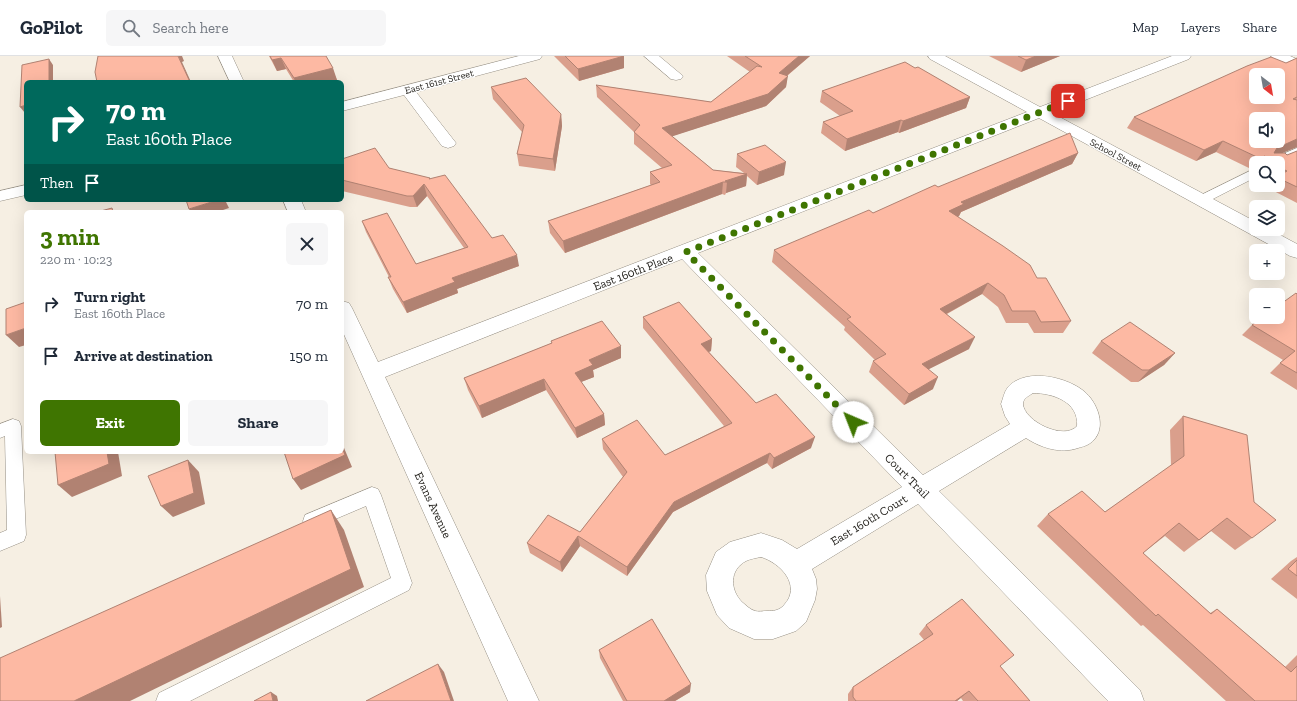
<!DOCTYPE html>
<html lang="en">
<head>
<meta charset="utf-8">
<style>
  body { margin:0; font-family:"Zilla Slab",serif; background:#f6f6f7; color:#1f2937; height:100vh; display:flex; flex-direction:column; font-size:15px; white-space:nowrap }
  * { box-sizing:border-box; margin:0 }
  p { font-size:13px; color:#747a83 }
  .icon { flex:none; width:22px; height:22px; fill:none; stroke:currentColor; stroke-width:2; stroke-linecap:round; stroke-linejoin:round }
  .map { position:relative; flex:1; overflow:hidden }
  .panel { position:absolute; left:24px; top:154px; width:320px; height:244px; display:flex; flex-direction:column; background:#fff; border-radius:6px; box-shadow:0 4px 16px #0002 }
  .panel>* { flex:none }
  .guide { position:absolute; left:24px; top:24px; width:320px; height:122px; border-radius:6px; box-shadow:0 4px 16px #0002; background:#00695c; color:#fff; overflow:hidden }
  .needle { width:26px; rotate:149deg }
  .controls { position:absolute; left:1249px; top:12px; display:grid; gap:8px }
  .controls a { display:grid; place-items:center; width:36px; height:36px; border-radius:6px; background:#fff; box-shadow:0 4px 16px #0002; font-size:20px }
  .pin { position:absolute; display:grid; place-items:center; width:34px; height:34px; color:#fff; margin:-17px; border-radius:8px; box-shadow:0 2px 6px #0006 }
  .me { position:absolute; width:44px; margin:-22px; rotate:316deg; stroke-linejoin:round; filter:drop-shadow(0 0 3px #0008) }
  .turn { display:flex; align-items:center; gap:14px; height:84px; padding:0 16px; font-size:18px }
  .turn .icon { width:52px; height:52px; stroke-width:2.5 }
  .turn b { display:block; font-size:28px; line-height:34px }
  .then { display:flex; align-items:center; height:38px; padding:0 16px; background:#0003; gap:8px; font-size:15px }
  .round { display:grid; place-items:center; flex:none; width:42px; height:42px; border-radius:6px; background:#f6f6f7 }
  .summary { display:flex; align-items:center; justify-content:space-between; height:68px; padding:0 16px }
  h1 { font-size:24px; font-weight:800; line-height:30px; color:#3f7501 }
  .cta { display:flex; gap:8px; margin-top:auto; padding:8px 16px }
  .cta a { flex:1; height:46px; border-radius:6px; background:#3f7501; color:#fff; font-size:16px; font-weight:800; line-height:46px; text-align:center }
  .cta a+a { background:#f6f6f7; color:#1f2937 }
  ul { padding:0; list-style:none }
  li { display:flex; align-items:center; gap:12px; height:52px; padding:0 16px }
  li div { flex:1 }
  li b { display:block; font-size:15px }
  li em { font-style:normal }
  header { display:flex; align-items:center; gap:24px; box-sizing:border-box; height:56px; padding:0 20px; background:#fff; border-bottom:1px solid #e0e1e3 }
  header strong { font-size:19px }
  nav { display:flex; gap:22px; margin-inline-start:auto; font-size:14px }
  .search { width:280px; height:36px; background:#f6f6f7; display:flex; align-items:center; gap:10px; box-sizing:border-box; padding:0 14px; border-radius:6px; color:#747a83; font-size:15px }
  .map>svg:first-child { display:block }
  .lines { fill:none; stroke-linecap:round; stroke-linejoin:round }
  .service-casing { stroke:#958f84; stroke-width:1 }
  .minor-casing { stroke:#958f84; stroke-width:1 }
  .service { fill:#fff; fill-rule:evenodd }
  .minor { fill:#fff; fill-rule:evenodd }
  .wall { fill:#da9f8c }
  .shaded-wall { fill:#b18272 }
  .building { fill:#fdb9a3; stroke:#b18272; fill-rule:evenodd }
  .route { stroke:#3f7501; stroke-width:7; stroke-dasharray:0 12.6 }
  .labels { text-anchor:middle; stroke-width:3; stroke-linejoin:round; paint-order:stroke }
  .far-street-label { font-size:10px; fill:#25231e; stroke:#fff }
  .street-label { font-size:12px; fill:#25231e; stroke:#fff }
</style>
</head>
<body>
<header>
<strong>GoPilot</strong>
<div class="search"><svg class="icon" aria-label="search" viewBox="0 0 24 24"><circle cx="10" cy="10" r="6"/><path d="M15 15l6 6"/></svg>Search here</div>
<nav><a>Map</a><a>Layers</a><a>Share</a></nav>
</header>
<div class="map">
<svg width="1297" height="645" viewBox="0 0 1297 645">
  <rect width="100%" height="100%" fill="#f6efe3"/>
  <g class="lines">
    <!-- service casing -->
    <g class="service-casing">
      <g id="service">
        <polygon points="1297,92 1297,100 1278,109 1278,107 1267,107 1269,104"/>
        <polygon points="1256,112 1256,121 1205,147 1197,147 1195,144 1197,141"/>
        <polygon points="13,363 19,365 21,370 26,479 24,485 0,495 0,477 7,474 5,380 0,382 0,368"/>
        <polygon points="372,431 378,433 381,439 412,527 409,534 190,645 156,645 159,637 391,522 366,450 312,473 305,471 303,465 305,459"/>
      </g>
    </g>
    <!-- minor casing -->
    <g class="minor-casing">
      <g id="minor">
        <polygon points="218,0 232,0 244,26 230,26"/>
        <polygon points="519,0 542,0 540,3 416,36 456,87 454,90 448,92 442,90 404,39 342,55 342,46"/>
        <polygon points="644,0 659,0 683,20 681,23 676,24 671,23"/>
        <path d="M928,0H945L1040,51L1172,0H1191L1189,3L1052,57L1256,166V173H1269L1297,188V202L1290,200L1039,62L698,197L923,419L1010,368L1005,360L1001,348C1003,343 1004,336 1008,331C1026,311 1069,321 1086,337C1099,349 1108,376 1089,388C1086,390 1081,391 1078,392C1061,398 1041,392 1026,382L939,435L1140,634L1144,645H1108L918,448L812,513L816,523L817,533L815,544L806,566L796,575L773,583H754L729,572L717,559L707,535L706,519L716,496L730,486L761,477L782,484L797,493L902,431L682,203L385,321L539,645H508L342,274V245L349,247L352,252L378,306L1027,56L930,3ZM1033,337C1053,337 1079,346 1077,370C1064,385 1024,365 1023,348C1023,342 1029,340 1033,337ZM761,501C781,507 802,530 784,549C779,555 773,555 767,555C763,555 758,556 755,555C749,553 746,549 742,546C730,534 729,514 746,505C750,503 756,502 761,501Z"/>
        <polygon points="1271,0 1290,0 1297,3 1297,12 1273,3"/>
        <polygon points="26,129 26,139 0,145 0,135"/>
        <polygon points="283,144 301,144 306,156 288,156"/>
      </g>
    </g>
    <!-- service -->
    <use href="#service" class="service"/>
    <!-- minor -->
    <use href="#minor" class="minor"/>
  </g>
  <!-- wall -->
  <g class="wall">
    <polygon points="269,0 326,0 337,24 328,26 294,26 286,13 277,15"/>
    <polygon points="554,0 624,0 624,12 579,25"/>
    <polygon points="727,0 810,0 787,20 786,31 766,50 672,80 713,114 744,117 736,111 737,98 784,119 757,129 747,120 746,130 726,137 725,139 722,138 565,197 550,177 548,165 651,129 650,128 650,116 662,112 634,88 634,76 597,41 596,29 711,46 750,16"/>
    <polygon points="989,0 1060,0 1021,16"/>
    <polygon points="1297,2 1297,91 1281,97 1287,99 1297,95 1297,147 1268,132 1271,129 1278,129 1278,107 1256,107 1251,113 1216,96 1196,105 1127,72 1134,61 1286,7"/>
    <polygon points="491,31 561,58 562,70 555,115 519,110 517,98 522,76 493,43"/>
    <polygon points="822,35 970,41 966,52 899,77 898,76 845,95 821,77 823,66 840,60 820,46"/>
    <polygon points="1078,97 1072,108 961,156 959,160 958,161 1037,222 1071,265 1063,277 1034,277 1028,267 1006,267 998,251 982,238 947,258 969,293 929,313 933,333 904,349 869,316 873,305 875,304 844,274 845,271 772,206 774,194 873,157 938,131"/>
    <polygon points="342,103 389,112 431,123 492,182 519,210 457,233 458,237 407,257 393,233 388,221 389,221 366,176 362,165 416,208 464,192 427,140 417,151 410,151 342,135"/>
    <polygon points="1297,238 1297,334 1270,317 1283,304 1242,279 1252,269"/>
    <polygon points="643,261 712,283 711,295 709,296 756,347 811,392 772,413 767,407 673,456 627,520 580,490 562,516 530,497 527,487 580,476 623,421 603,393 602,383 665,399 724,370 643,272"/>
    <polygon points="551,285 621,302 593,314 594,321 581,326 604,358 605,369 577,382 546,334 482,362 468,334 464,322 552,287"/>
    <polygon points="1101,285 1175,297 1164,309 1138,326 1131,326 1092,297"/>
    <polygon points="1183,360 1252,482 1235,494 1211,475 1184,496 1165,480 1143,497 1210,557 1217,553 1285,611 1297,599 1297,645 1226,645 1143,569 1141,570 1037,470 1048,458 1105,456 1171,410 1170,374"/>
    <polygon points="1297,501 1297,543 1271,523 1291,505"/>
    <polygon points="926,569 1000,610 1030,645 963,645 961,642 957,645 848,645 848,638 853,631 924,584 919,578"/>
    <polygon points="599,594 690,636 675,645 623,645 600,602"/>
  </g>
  <!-- shaded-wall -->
  <g class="shaded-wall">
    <polygon points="178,0 182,0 184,5 182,6 191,26 190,26"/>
    <polygon points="624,0 624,12 579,25 578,13"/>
    <polygon points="799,0 810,0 777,28 779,17"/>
    <polygon points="1036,0 1060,0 1021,16 1026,4"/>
    <polygon points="281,2 286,13 277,15 272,4"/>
    <polygon points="49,3 53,9 53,26 49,26"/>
    <polygon points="333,12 337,24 328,26 295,26 294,22"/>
    <polygon points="788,20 786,31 766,50 661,84 662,72"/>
    <polygon points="970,41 966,52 899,77 903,65"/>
    <polygon points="26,49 26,57 25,57 20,51"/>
    <polygon points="561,58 562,70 555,115 553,103"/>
    <polygon points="901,64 898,76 845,95 847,83"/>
    <polygon points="1297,83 1297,91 1268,103 1277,92"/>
    <polygon points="1223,85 1216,96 1196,105 1204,94"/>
    <polygon points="1078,97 1072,108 961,156 959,160 945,167 949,155 961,146"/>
    <polygon points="1265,100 1259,107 1256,107 1256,111 1251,113 1259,102"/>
    <polygon points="786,106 784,119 757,129 759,116"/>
    <polygon points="747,118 746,130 726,137 727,126 725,125"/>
    <polygon points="723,126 722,138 565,197 563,185"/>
    <polygon points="424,128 427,140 417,151 413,140"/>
    <polygon points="218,144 225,144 229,152 217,156 191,156 189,153"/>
    <polygon points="517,199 519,210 457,233 458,237 407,257 403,246 452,222"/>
    <polygon points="988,227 982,238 935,264 940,253"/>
    <polygon points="26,272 26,289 19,291 6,279"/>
    <polygon points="975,281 969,293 917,319 922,308"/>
    <polygon points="712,283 711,295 700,299 701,288"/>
    <polygon points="621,290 621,302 593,314 594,321 576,328 575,317 589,304"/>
    <polygon points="1175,297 1164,309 1138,326 1149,314"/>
    <polygon points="938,321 933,333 904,349 909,338"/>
    <polygon points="544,323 546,334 482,362 479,350"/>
    <polygon points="604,358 605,369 577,382 575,372"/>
    <polygon points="815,381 811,392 772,413 774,402"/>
    <polygon points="342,387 352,411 301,434 293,423 342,391"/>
    <polygon points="107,396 118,396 122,420 72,441 58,429"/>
    <polygon points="770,397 767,407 673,456 627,520 627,511 674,446"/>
    <polygon points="188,404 199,416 205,448 173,461 161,450"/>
    <polygon points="331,454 344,474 364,531 130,645 74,645"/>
    <polygon points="578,480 580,490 562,516 560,506"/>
    <polygon points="0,540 2,571 0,572"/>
    <polygon points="438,608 444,616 454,645 451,645"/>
    <polygon points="691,628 690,636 675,645 664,645"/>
    <polygon points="969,635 957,645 955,645"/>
    <polygon points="271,636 277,640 278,645 273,645"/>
  </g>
  <!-- building -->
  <g class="building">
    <polygon points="98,0 178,0 190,26 97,26 95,16"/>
    <polygon points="270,0 326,0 333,12 294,22 281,2 272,4"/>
    <polygon points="565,0 624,0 578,13"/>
    <polygon points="745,0 799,0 779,17 788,20 768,38 662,72 713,114 747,118 725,125 727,126 723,126 563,185 548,165 660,126 650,116 672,109 634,76 640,69 596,29 711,46 757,10 762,11"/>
    <polygon points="1018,0 1036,0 1026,4"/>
    <path d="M1271,1L1286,7L1297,2V41L1293,43L1297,44V83L1277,92L1274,97H1285L1287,99L1297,95V131L1278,122V120L1287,115L1278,111V107H1269L1266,105L1265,100L1259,102L1223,85L1204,94L1134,61L1247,10ZM1256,19H1278V41H1256ZM1256,63H1278V85H1256Z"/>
    <polygon points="49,3 49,26 26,26 26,49 20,51 22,9"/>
    <polygon points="905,6 915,12 918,11 970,41 903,65 901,64 847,83 823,66 853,55 822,35"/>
    <polygon points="526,22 561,58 553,103 517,98 524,69 491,31"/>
    <polygon points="1070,77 1078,97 961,146 964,148 949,155 1003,190 1030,209 1037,222 1046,222 1071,265 1041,266 1035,255 1012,255 1004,239 988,227 940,253 975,281 922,308 938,321 909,338 873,305 886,298 847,263 851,261 774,194 869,154 873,157 935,129 938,131"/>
    <polygon points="765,89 786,106 759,116 737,98"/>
    <polygon points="375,92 389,112 430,122 429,123 445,119 492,182 503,179 517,199 452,222 455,226 403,246 388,221 391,221 362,165 387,157 416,208 468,191 424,128 413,140 407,140 342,124 342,103"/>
    <polygon points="186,144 218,144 189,153"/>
    <polygon points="112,152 113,156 97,156"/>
    <polygon points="1296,237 1297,238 1297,317 1280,307 1295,295 1252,269 1263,261 1278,261 1278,250"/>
    <polygon points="26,246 26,272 6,279 6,253"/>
    <polygon points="679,246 712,283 701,288 756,347 776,338 815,381 774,402 770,397 674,446 627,511 578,480 560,506 527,487 548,459 580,476 627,416 602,383 637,364 665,399 732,367 643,261"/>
    <polygon points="602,265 621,290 589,304 593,309 575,317 604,358 575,372 544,323 479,350 464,322 552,287 551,285"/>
    <polygon points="1130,266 1175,297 1149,314 1142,314 1101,285"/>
    <polygon points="1183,360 1247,379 1254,446 1276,464 1252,482 1227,462 1199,484 1179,467 1143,497 1211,558 1217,553 1291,616 1297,610 1297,645 1255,645 1158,558 1156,560 1048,458 1082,435 1105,456 1184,400"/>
    <polygon points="342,391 345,399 293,423 284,396 342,396"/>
    <polygon points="55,396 107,396 109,408 58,429"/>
    <polygon points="188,404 194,437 161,450 148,420"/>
    <polygon points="331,454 351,513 74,645 0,645 0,602"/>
    <polygon points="1297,504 1297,520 1288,513"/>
    <polygon points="962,543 1014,599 1000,610 1030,645 978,645 969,635 955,645 856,645 853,641 853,631 933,578 926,569"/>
    <polygon points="652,563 691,628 664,645 627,645 599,594"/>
    <polygon points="438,608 451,645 366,645"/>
    <polygon points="271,636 273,645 254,645"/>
  </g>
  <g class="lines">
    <!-- route -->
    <polyline class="route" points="853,366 686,196 1068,45"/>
  </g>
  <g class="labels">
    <!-- far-street labels -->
    <g class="far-street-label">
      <text transform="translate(439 25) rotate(-15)" y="4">East 161st Street</text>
      <text transform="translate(1116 98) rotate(28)" y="4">School Street</text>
    </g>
    <!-- street labels -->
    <g class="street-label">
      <text transform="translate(633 216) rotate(-21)" y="4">East 160th Place</text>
      <text transform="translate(907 420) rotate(45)" y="4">Court Trail</text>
      <text transform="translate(433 449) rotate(65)" y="4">Evans Avenue</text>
      <text transform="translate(869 464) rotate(-31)" y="4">East 160th Court</text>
    </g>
  </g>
</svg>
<div class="controls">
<a><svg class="needle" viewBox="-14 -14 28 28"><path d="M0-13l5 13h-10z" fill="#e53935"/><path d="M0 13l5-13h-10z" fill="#747a83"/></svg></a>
<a><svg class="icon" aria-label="sound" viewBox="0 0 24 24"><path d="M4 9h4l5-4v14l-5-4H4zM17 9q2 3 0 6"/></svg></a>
<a><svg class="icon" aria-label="search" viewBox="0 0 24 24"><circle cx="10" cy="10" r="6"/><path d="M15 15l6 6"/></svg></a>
<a><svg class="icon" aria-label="layers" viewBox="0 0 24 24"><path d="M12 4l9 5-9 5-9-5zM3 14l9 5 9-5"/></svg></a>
<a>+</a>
<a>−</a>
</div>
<div class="pin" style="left:1068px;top:45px;background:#d93025"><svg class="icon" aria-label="arrive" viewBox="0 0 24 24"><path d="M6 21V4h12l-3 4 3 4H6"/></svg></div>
<svg class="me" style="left:853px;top:366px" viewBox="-20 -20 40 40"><circle r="19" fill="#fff"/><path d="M0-13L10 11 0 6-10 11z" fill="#3f7501"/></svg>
<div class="guide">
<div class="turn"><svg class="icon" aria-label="right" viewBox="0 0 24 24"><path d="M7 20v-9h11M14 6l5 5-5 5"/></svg><div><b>70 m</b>East 160th Place</div></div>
<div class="then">Then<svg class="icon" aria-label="arrive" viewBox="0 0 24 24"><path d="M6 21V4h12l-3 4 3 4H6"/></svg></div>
</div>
<section class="panel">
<div class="summary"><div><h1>3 min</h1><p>220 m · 10:23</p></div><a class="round"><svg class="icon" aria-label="close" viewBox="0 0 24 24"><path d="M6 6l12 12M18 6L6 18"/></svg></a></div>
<ul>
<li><svg class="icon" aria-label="right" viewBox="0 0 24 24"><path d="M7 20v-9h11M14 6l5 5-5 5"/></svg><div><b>Turn right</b><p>East 160th Place</p></div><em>70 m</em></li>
<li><svg class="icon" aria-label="arrive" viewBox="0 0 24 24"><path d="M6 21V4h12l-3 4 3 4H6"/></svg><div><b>Arrive at destination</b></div><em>150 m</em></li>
</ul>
<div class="cta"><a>Exit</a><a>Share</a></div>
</section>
</div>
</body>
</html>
